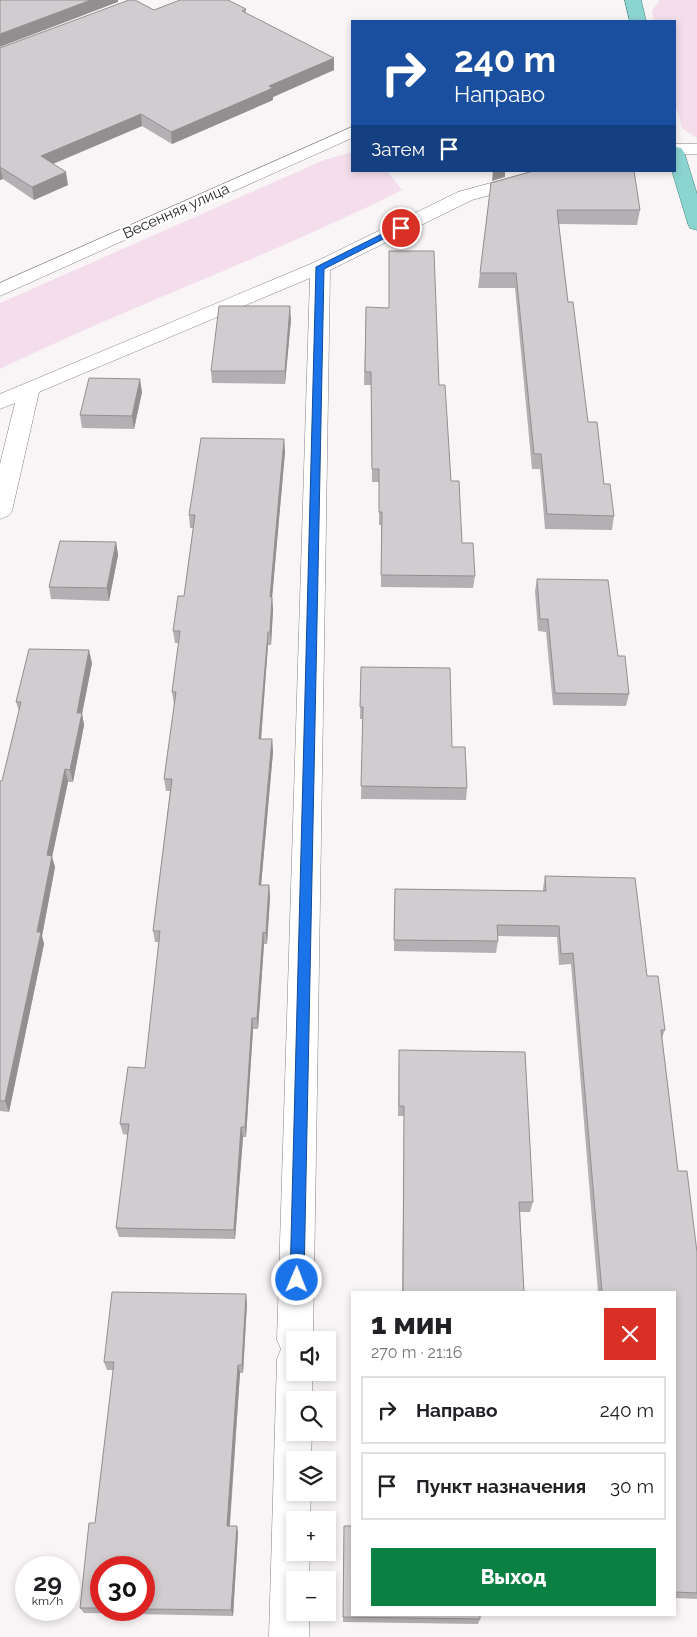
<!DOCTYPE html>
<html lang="ru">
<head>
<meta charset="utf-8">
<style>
  body { margin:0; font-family:Raleway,sans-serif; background:#f2f2f2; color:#202124; height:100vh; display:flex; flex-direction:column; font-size:19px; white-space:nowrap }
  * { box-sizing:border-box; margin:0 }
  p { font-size:16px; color:#757577 }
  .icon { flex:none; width:28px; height:28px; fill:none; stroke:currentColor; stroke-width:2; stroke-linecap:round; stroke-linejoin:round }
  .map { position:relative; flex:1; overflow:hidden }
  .sheet { position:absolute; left:351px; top:1291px; width:325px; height:325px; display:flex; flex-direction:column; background:#fff; border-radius:0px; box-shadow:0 2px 8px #0003 }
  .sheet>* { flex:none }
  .banner { position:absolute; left:351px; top:20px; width:325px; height:152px; border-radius:0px; box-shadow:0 2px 8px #0003; background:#1a4fa0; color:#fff; overflow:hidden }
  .controls { position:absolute; left:286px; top:1331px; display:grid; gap:10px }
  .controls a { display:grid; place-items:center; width:50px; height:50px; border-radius:0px; background:#fff; box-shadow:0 2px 8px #0003; font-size:25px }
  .speed { position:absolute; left:15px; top:1556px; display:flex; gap:10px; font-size:25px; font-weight:700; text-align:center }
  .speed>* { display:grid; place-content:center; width:65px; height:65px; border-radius:50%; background:#fff; box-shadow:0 2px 8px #0003; line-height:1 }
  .speed small { font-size:12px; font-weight:400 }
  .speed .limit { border:8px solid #d22; background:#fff; color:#111 }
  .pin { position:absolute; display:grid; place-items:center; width:42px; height:42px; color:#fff; margin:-21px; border:2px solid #fff; border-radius:50%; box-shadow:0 1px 5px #0007 }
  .me { position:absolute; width:55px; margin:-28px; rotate:1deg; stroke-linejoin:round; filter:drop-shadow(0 0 4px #0008) }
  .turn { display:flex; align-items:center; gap:18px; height:105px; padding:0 20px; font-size:22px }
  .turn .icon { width:65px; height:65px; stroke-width:2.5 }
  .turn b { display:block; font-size:35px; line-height:42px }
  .then { display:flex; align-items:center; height:48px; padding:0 20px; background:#0003; gap:10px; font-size:19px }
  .round { display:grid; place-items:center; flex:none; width:52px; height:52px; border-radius:0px; background:#f2f2f2 }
  .overview { display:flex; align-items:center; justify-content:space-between; height:85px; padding:0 20px }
  h1 { font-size:30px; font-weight:800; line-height:38px }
  .cta { display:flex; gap:10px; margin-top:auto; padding:10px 20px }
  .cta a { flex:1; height:58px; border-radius:0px; background:#0b8043; color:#fff; font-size:20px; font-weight:800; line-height:58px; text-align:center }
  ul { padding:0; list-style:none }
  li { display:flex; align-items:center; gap:15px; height:68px; margin:0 10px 8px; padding:0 10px; border:2px solid #e0e0e0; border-radius:0px }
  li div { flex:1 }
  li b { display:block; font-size:19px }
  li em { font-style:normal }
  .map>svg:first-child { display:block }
  .green { fill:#f4deec }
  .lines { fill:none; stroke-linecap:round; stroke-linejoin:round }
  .minor-casing { stroke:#868284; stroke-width:1 }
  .major-casing { stroke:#388581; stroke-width:1 }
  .minor { fill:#fff; fill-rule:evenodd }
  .major { fill:#8cd4d0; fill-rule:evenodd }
  .wall { fill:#b4afb2; fill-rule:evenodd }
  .shaded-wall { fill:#928f91 }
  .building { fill:#d1cccf; stroke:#928f91 }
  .route { fill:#1a73e8; stroke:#114b97 }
  .labels { text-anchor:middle; stroke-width:5; stroke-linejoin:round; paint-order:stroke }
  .far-street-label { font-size:15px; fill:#2a292a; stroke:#fff }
</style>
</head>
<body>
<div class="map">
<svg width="697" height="1637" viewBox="0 0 697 1637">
  <rect width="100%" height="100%" fill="#f9f5f7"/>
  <!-- green -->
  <g class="green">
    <polygon points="660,0 697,0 697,138 683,129 675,105 675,21 654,21 652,11"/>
    <path d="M352,152V171H387L402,190C271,256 132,305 0,369V303L324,160Z"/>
  </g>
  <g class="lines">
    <!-- minor casing -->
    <g class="minor-casing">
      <g id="minor">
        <polygon points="352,127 352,138 0,296 0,283"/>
        <rect x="675" y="144" width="22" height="10"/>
        <polygon points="535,171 566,171 563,175 472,200 330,270 313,1340 295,1340 295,1372 312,1372 312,1400 295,1400 295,1432 312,1432 311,1460 295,1460 295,1492 311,1492 310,1520 295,1520 295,1552 310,1552 309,1580 295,1580 295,1612 309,1612 309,1637 269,1637 277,1359 281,1349 277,1340 310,278 39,392 12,511 8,516 0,519 0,464 15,403 0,409 0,394 313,263 458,192"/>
      </g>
    </g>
    <!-- major casing -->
    <g class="major-casing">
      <g id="major">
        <polygon points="625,0 641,0 646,21 630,21"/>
        <polygon points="675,147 681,148 684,152 697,194 697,230 690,228 688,224 672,171 675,171"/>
      </g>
    </g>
    <!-- minor -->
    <use href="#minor" class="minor"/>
    <!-- major -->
    <use href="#major" class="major"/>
  </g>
  <!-- wall -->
  <g class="wall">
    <polygon points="246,9 246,13 334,70 273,97 273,100 172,144 142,126 53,164 68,185 34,200 3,179 0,180 0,48 154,10"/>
    <polygon points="491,183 640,210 637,225 559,224 568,302 588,422 604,484 614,516 612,530 545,529 540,469 532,469 515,288 478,288 480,273"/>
    <polygon points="366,307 439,385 451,481 462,543 475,576 473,588 381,587 381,525 379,525 379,482 372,482 371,385 364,385"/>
    <polygon points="291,319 285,384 212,383 211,371"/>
    <polygon points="142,392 134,429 82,428 80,415"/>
    <polygon points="284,439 285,452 272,597 273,610 271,645 268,645 261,739 272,739 273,752 261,885 269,885 270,897 267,944 264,944 258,1029 253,1029 246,1137 243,1137 235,1239 119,1237 116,1228 128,1135 123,1134 120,1124 145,1068 159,942 155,942 153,931 170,791 166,791 164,779 174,705 172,692 179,643 175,643 173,631 184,596 193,528 190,528 189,515"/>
    <polygon points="116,542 118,555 109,601 51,599 49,587"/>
    <polygon points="537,579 618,656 629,694 626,706 553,705 546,632 538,631 535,591"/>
    <polygon points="92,663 82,714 84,725 73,782 68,782 52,857 55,867 42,936 44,944 9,1112 0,1111 0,781 2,781 19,711 16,702"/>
    <polygon points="361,667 452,747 467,788 466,800 361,799 363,719 360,719"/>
    <polygon points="545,876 647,976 665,1030 662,1038 678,1171 697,1252 697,1599 675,1598 675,1292 598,1292 571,964 559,965 557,937 498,936 498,941 496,953 394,951 395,889 543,891 543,888"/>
    <polygon points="399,1050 533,1202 530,1212 520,1212 524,1292 402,1292 404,1116 398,1116"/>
    <path d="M247,1303L243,1373H240L230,1526L238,1533L233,1616L84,1613L80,1608L95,1523L113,1370H107L104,1362ZM101,1568H144V1610H101Z"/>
    <polygon points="344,1526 480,1619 478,1624 343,1622"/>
  </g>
  <!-- shaded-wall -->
  <g class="shaded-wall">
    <polygon points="91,0 118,0 118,2 0,47 0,34"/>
    <polygon points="334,58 334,70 273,97 273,100 172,144 171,132 269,86"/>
    <polygon points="141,114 142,126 43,168 41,156"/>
    <polygon points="0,166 3,179 0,180"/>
    <polygon points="493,171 505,171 505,177 492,181"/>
    <polygon points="66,172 68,185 34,200 32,187"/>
    <polygon points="290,306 291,319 285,384 285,371"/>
    <polygon points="140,379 142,392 134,429 132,416"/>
    <polygon points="284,439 285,452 271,610 270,597"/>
    <polygon points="116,542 118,555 109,601 107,588"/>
    <polygon points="272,597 273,610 271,645 270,632"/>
    <polygon points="268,632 268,645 260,752 259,739"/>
    <polygon points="89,650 92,663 82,714 84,725 73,782 70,770 77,713"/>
    <polygon points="272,739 273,752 260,897 259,885"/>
    <polygon points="65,769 68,782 52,857 55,867 42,936 44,944 9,1112 5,1101 37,932 47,855"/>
    <polygon points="269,885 270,897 267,944 266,933"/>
    <polygon points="263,932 264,944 258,1029 257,1018"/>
    <polygon points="252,1018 253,1029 246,1137 245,1127"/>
    <polygon points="241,1127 243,1137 235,1239 234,1230"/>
    <polygon points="246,1294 247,1303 243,1373 242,1365"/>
    <polygon points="238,1365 240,1373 229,1532 227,1526"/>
    <polygon points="237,1526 238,1533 233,1616 231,1610"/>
  </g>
  <!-- building -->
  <g class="building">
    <polygon points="0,0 91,0 0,34"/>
    <polygon points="129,0 135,0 154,10 180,0 228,0 246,9 242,11 334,58 269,86 273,88 171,132 141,114 41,156 66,172 32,187 0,167 0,48"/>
    <polygon points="533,171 634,171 640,210 557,210 568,302 573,302 588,422 597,422 604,484 610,484 614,516 547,514 541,454 534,454 516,273 480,273 491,183"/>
    <polygon points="389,251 434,251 439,385 445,385 451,481 459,481 462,543 473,543 475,576 381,575 382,512 379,512 379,469 372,469 371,372 365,372 366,307 389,308"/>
    <polygon points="219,306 290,306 285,371 211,371"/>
    <polygon points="89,378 140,379 132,416 80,415"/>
    <polygon points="201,438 284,439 270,597 272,597 270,632 268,632 259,739 272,739 259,885 269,885 266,933 263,932 257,1018 252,1018 245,1127 241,1127 234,1230 116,1228 129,1124 120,1124 128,1067 145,1068 160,931 153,931 172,779 164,779 176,692 172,692 180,631 173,631 178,596 184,596 195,515 189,515"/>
    <polygon points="60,541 116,542 107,588 49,587"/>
    <polygon points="537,579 608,580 618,656 625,656 629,694 555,693 548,619 540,619"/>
    <polygon points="29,649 89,650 77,713 82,713 70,770 65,769 47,855 52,856 37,932 41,932 5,1101 0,1101 0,781 2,781 21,702 16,702"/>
    <polygon points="361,667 450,668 452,747 465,747 467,788 361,786 363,707 360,707"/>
    <polygon points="545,876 635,878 647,976 658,976 665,1030 661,1030 678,1171 687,1171 697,1252 697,1593 675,1592 675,1292 602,1292 573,953 561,954 559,926 497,925 498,941 394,940 395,889 546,891"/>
    <polygon points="399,1050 525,1052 533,1202 519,1202 524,1292 403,1292 404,1106 399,1106"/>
    <polygon points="112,1292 246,1294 242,1365 238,1365 227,1526 237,1526 231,1610 144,1609 144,1568 101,1568 101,1608 80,1608 89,1523 95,1523 114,1362 104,1362"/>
    <polygon points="344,1526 352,1526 352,1615 480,1615 480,1619 343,1617"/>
  </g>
  <!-- route -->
  <polygon class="route" points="398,226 405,228 324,269 304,1280 302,1285 297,1287 292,1285 290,1280 316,267"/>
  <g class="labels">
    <!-- far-street labels -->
    <g class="far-street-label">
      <text transform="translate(176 211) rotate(-24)" y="5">Весенняя улица</text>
    </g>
  </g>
</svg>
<div class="controls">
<a><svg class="icon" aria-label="sound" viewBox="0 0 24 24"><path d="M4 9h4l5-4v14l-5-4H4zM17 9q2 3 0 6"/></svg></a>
<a><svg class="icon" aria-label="search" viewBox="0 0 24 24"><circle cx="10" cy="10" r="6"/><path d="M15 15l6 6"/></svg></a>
<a><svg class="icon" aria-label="layers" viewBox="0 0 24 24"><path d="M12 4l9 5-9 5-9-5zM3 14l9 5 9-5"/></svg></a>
<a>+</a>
<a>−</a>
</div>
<div class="speed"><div>29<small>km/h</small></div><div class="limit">30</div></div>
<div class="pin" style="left:401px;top:228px;background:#d93025"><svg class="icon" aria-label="arrive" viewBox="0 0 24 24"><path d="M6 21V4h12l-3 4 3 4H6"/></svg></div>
<svg class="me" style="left:297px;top:1280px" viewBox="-20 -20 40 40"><circle r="17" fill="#1a73e8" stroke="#fff" stroke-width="3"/><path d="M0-11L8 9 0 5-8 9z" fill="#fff"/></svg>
<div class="banner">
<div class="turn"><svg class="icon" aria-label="right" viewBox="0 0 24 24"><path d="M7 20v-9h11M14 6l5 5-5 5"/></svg><div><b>240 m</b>Направо</div></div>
<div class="then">Затем<svg class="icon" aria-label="arrive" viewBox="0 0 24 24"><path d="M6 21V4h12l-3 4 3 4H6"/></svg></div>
</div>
<section class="sheet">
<div class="overview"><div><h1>1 мин</h1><p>270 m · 21:16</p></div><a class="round" style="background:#d93025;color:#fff"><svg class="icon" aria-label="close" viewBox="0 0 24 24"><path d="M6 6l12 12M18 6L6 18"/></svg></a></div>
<ul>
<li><svg class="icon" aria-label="right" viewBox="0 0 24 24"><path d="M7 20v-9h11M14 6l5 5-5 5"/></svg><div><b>Направо</b></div><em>240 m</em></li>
<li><svg class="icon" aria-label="arrive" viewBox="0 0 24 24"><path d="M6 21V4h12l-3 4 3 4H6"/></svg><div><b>Пункт назначения</b></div><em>30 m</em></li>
</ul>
<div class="cta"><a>Выход</a></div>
</section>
</div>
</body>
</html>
